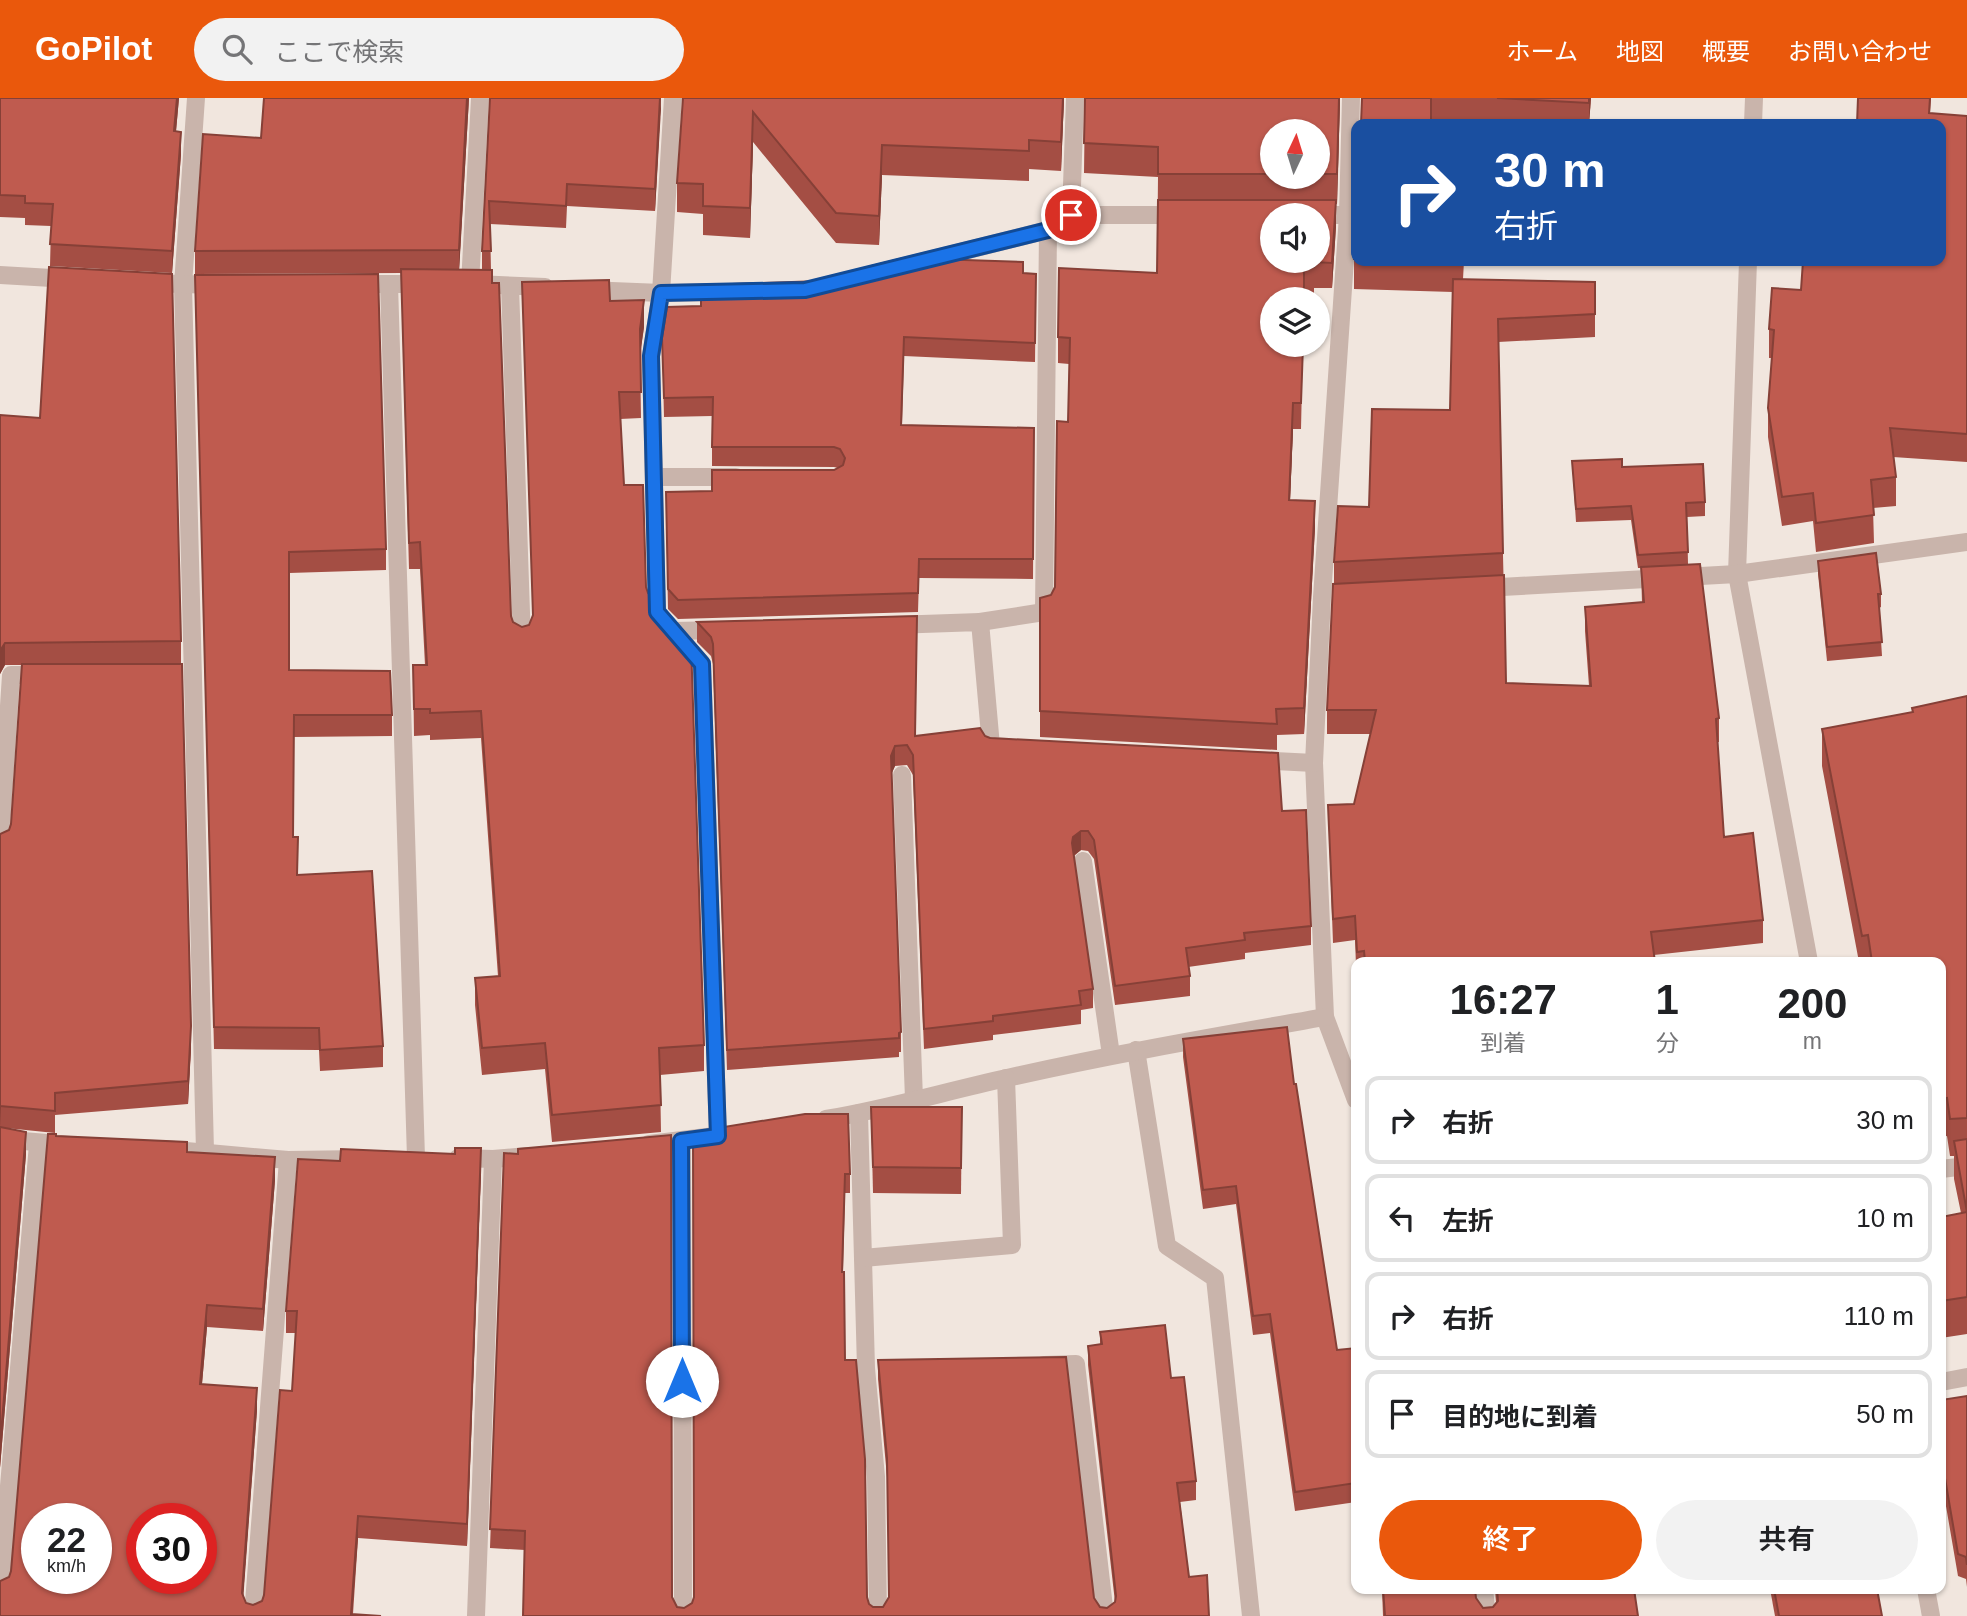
<!DOCTYPE html>
<html lang="ja">
<head>
<meta charset="utf-8">
<style>
  body { margin:0; font-family:Arial,"Noto Sans JP",sans-serif; background:#f2f2f2; color:#202124; height:100vh; display:flex; flex-direction:column; font-size:26px; white-space:nowrap }
  * { box-sizing:border-box; margin:0 }
  p { font-size:23px; color:#757577 }
  .icon { flex:none; width:38px; height:38px; fill:none; stroke:currentColor; stroke-width:2; stroke-linecap:round; stroke-linejoin:round }
  .map { position:relative; flex:1; overflow:hidden }
  .drawer { position:absolute; left:1351px; top:859px; width:595px; height:637px; display:flex; flex-direction:column; background:#fff; border-radius:14px; box-shadow:0 2px 5px #0004 }
  .drawer>* { flex:none }
  .hud { position:absolute; left:1351px; top:21px; width:595px; height:147px; border-radius:14px; box-shadow:0 2px 5px #0004; background:#1a4fa0; color:#fff; overflow:hidden }
  .needle { width:46px; rotate:4deg }
  .controls { position:absolute; left:1260px; top:21px; display:grid; gap:14px }
  .controls a { display:grid; place-items:center; width:70px; height:70px; border-radius:50%; background:#fff; box-shadow:0 2px 5px #0004; font-size:35px }
  .speed { position:absolute; left:21px; top:1405px; display:flex; gap:14px; font-size:35px; font-weight:700; text-align:center }
  .speed>* { display:grid; place-content:center; width:91px; height:91px; border-radius:50%; background:#fff; box-shadow:0 2px 5px #0004; line-height:1 }
  .speed small { font-size:18px; font-weight:400 }
  .speed .limit { border:10px solid #d22; background:#fff; color:#111 }
  .pin { position:absolute; display:grid; place-items:center; width:60px; height:60px; color:#fff; margin:-30px; border:4px solid #fff; border-radius:50%; box-shadow:0 2px 7px #0007 }
  .me { position:absolute; width:77px; margin:-38px; rotate:0deg; stroke-linejoin:round; filter:drop-shadow(0 0 5px #0008) }
  .turn { display:flex; align-items:center; gap:24px; height:147px; padding:0 28px; font-size:32px }
  .turn .icon { width:91px; height:91px; stroke-width:2.5 }
  .turn b { display:block; font-size:49px; line-height:60px }
  .eta { display:flex; justify-content:space-evenly; align-items:center; height:119px; text-align:center }
  .eta b { font-size:42px; font-weight:600; line-height:49px }
  .primary-button { display:flex; gap:14px; margin-top:auto; padding:14px 28px }
  .primary-button a { flex:1; height:80px; border-radius:42px; background:#ea580c; color:#fff; font-size:28px; font-weight:600; line-height:80px; text-align:center }
  .primary-button a+a { background:#f2f2f2; color:#202124 }
  ul { padding:0; list-style:none }
  li { display:flex; align-items:center; gap:21px; height:88px; margin:0 14px 10px; padding:0 14px; border:4px solid #e0e0e0; border-radius:14px }
  li div { flex:1 }
  li b { display:block; font-size:26px }
  li em { font-style:normal }
  header { display:flex; align-items:center; gap:42px; box-sizing:border-box; height:98px; padding:0 35px; background:#ea580c; color:#fff }
  header strong { font-size:33px }
  nav { display:flex; gap:38px; margin-inline-start:auto; font-size:24px }
  .search { width:490px; height:63px; background:#f2f2f2; display:flex; align-items:center; gap:18px; box-sizing:border-box; padding:0 24px; border-radius:38px; color:#757577; font-size:26px }
  .map>svg:first-child { display:block }
  .lines { fill:none; stroke-linecap:round; stroke-linejoin:round }
  .minor { stroke:#c9b4ab; stroke-width:18 }
  .wall { fill:#a44e44; fill-rule:evenodd }
  .shaded-wall { fill:#864037 }
  .building { fill:#bf5b4f; stroke:#864037; stroke-width:2; fill-rule:evenodd }
  .route-casing { stroke:#114b97; stroke-width:18 }
  .route { stroke:#1a73e8; stroke-width:12 }
</style>
</head>
<body>
<header>
<strong>GoPilot</strong>
<div class="search"><svg class="icon" aria-label="search" viewBox="0 0 24 24"><circle cx="10" cy="10" r="6"/><path d="M15 15l6 6"/></svg>ここで検索</div>
<nav><a>ホーム</a><a>地図</a><a>概要</a><a>お問い合わせ</a></nav>
</header>
<div class="map">
<svg width="1967" height="1518" viewBox="0 0 1967 1518">
  <rect width="100%" height="100%" fill="#f1e6de"/>
  <g class="lines">
    <!-- minor -->
    <g class="minor">
      <polyline points="196,0 183,187 205,1053"/>
      <polyline points="673,0 661,195 651,258 657,515 702,566 718,1038"/>
      <polyline points="1351,0 1348,117 1322,499 1314,665 1325,919 1356,1002"/>
      <polyline points="1753,26 1754,0"/>
      <polyline points="1071,117 1075,0"/>
      <polyline points="1313,117 1348,117"/>
      <polyline points="1748,163 1737,476 1809,864"/>
      <polyline points="0,177 69,181"/>
      <polyline points="150,185 216,187"/>
      <polyline points="356,186 423,186"/>
      <polyline points="389,186 416,1060"/>
      <polyline points="470,186 480,0"/>
      <polyline points="475,186 545,189"/>
      <polyline points="510,188 522,544"/>
      <polyline points="824,188 1048,132 1071,117 1180,117"/>
      <polyline points="587,192 661,195 723,194"/>
      <polyline points="654,379 736,379"/>
      <polyline points="1483,490 1737,476 1967,444"/>
      <polyline points="980,524 1044,514 1048,132"/>
      <polyline points="893,527 980,524 991,648 1008,649"/>
      <polyline points="673,533 722,532"/>
      <polyline points="1256,662 1314,665"/>
      <polyline points="902,677 914,1001"/>
      <polyline points="0,747 11,577 42,577"/>
      <polyline points="1083,763 1111,957"/>
      <polyline points="1136,952 1167,1148 1215,1180 1251,1518"/>
      <polyline points="859,1015 866,1270 876,1379 878,1518"/>
      <path d="M826,1021C887,1011 947,993 1007,980C1113,956 1218,938 1325,919"/>
      <polyline points="0,1041 70,1047"/>
      <polyline points="682,1043 683,1518"/>
      <polyline points="649,1046 715,1038"/>
      <polyline points="164,1051 288,1062 363,1061"/>
      <polyline points="458,1060 493,1061 527,1058"/>
      <polyline points="1941,1071 1967,1068"/>
      <polyline points="863,1160 1012,1147 1006,980"/>
      <polyline points="1044,1267 1076,1266 1105,1518"/>
      <polyline points="1941,1284 1967,1279"/>
      <polyline points="1484,1491 1487,1518"/>
      <polyline points="1926,1491 1931,1518"/>
      <polyline points="0,1494 38,1046"/>
      <polyline points="253,1518 288,1062"/>
      <polyline points="476,1518 493,1061"/>
    </g>
  </g>
  <!-- wall -->
  <g class="wall">
    <polygon points="0,0 179,0 176,33 181,56 172,175 50,168 51,128 25,127 25,120 0,119"/>
    <polygon points="469,0 459,171 482,172 482,153 490,0 661,0 655,113 567,108 566,130 490,126 491,172 511,518 513,524 522,529 529,527 533,519 522,184 610,203 644,229 640,255 641,320 620,321 624,387 646,489 704,947 704,973 660,977 661,1034 552,1044 545,971 482,977 475,907 475,880 498,878 481,640 430,642 430,637 414,638 413,567 425,567 420,471 409,471 401,175 195,176 195,153 261,40"/>
    <polygon points="683,0 1064,0 1061,73 1029,71 1029,83 882,77 879,147 836,145 753,44 750,140 703,137 703,116 677,114 677,85"/>
    <path d="M1085,0H1340L1337,106H1336V128L1332,190H1314V195H1304L1301,331H1293L1290,402L1315,429L1304,636L1277,637V652L1040,639V500L1051,497L1055,489L1068,324L1069,266L1058,265V239L1157,175L1158,79L1084,75ZM1272,33H1318V79H1272Z"/>
    <polygon points="1362,0 1591,0 1589,26 1361,26"/>
    <polygon points="1858,0 1931,0 1930,16 1967,18 1967,364 1893,359 1896,379 1896,408 1873,410 1874,445 1816,454 1813,423 1782,428 1768,339 1768,310 1772,260 1769,260 1769,231 1801,192 1941,163"/>
    <polygon points="1356,134 1356,163 1464,163 1463,181 1595,184 1595,239 1498,244 1506,585 1589,588 1585,533 1585,509 1642,505 1641,470 1638,470 1631,422 1576,424 1572,363 1622,369 1705,404 1705,418 1687,419 1688,466 1719,620 1719,644 1717,644 1724,739 1763,822 1763,845 1654,857 1655,864 1356,864 1356,867 1355,842 1333,845 1328,707 1354,706 1371,636 1327,636 1327,612 1334,486 1334,464 1369,409 1450,312 1453,194 1354,191 1354,161"/>
    <polygon points="871,168 1036,176 1035,264 904,258 902,327 1034,330 1033,481 919,480 918,514 678,521 668,511 666,413 712,393 834,372 838,370 834,369 712,368 712,318 664,319 662,240 871,181"/>
    <polygon points="195,177 386,451 386,472 289,475 289,572 392,617 392,638 294,639 293,739 298,777 383,948 383,969 320,973 319,952 214,951"/>
    <polygon points="0,317 181,543 181,566 129,566 191,950 188,1006 55,1017 55,1035 6,1030 26,1056 0,1370 0,736 9,732 11,726 22,567 5,567 0,576"/>
    <polygon points="1818,463 1881,496 1881,509 1879,510 1882,558 1827,563 1818,476"/>
    <polygon points="697,524 915,638 985,638 1282,713 1311,828 1311,847 1245,855 1245,861 1188,869 1190,878 1190,898 1115,907 1094,761 1088,753 1081,752 1074,758 1093,891 1093,910 1081,912 1081,926 993,937 993,942 924,951 913,677 907,667 895,668 891,676 901,934 901,954 899,954 899,959 727,972 713,566 711,558 697,544"/>
    <polygon points="1967,598 1967,1236 1941,1240 1941,1119 1961,1115 1954,1081 1954,1058 1950,1058 1947,1038 1941,1039 1941,864 1859,864 1822,668 1822,631 1912,614 1912,610"/>
    <polygon points="1183,941 1294,986 1337,1252 1356,1250 1356,1404 1295,1413 1270,1235 1253,1237 1236,1106 1203,1111 1183,959"/>
    <polygon points="871,1009 962,1009 961,1096 873,1095"/>
    <polygon points="693,1034 850,1076 850,1095 845,1095 843,1174 845,1262 867,1499 869,1506 873,1509 883,1509 889,1499 887,1379 878,1281 878,1262 1094,1500 1100,1509 1107,1510 1115,1504 1088,1267 1088,1248 1100,1246 1100,1234 1171,1280 1196,1383 1196,1402 1180,1404 1189,1479 1209,1518 523,1518 525,1452 490,1450 504,1055 672,1499 677,1509 684,1510 692,1505 694,1499"/>
    <polygon points="56,1038 187,1054 275,1082 263,1233 207,1229 202,1286 257,1312 243,1498 246,1505 253,1507 262,1503 264,1497 292,1293 296,1235 286,1235 286,1213 481,1072 467,1448 358,1440 353,1516 0,1518 9,1479 11,1473"/>
    <polygon points="1967,1298 1967,1489 1966,1481 1958,1478 1941,1379 1941,1302"/>
    <polygon points="1382,1491 1476,1500 1483,1510 1493,1509 1496,1505 1495,1491 1634,1491 1638,1518 1383,1518"/>
    <polygon points="1770,1491 1877,1491 1882,1518 1775,1518"/>
  </g>
  <!-- shaded-wall -->
  <g class="shaded-wall">
    <polygon points="177,0 179,0 174,55 174,33"/>
    <polygon points="467,0 469,0 459,175 459,152"/>
    <polygon points="660,0 661,11 655,113 655,91"/>
    <polygon points="1063,0 1064,0 1061,73 1061,44"/>
    <polygon points="1339,0 1340,0 1337,106 1337,76"/>
    <polygon points="1589,0 1591,0 1589,26"/>
    <polygon points="753,14 753,44 750,140 750,110"/>
    <polygon points="181,34 181,56 172,175 172,153"/>
    <polygon points="882,47 882,77 879,147 879,118"/>
    <polygon points="1336,102 1336,128 1332,190 1332,165"/>
    <polygon points="644,202 644,229 640,258 640,231"/>
    <polygon points="1293,305 1293,331 1289,428 1289,402"/>
    <polygon points="1315,403 1315,429 1304,636 1304,610"/>
    <polygon points="5,545 5,567 0,576 0,553"/>
    <polygon points="895,648 895,668 891,677 891,658"/>
    <polygon points="1081,733 1081,752 1073,758 1072,745 1073,739"/>
    <polygon points="191,928 191,950 188,1006 188,983"/>
    <polygon points="0,1008 1,1008 0,1030"/>
    <polygon points="26,1034 26,1056 0,1370 0,1348"/>
    <polygon points="481,1050 481,1072 467,1448 467,1426"/>
    <polygon points="275,1059 275,1082 263,1233 263,1211"/>
    <polygon points="207,1207 207,1229 200,1308 200,1286"/>
    <polygon points="257,1290 257,1312 242,1517 242,1495"/>
    <polygon points="358,1418 358,1440 352,1518 351,1518"/>
  </g>
  <!-- building -->
  <g class="building">
    <polygon points="0,0 177,0 174,33 181,34 172,153 50,146 53,106 25,105 25,98 0,97"/>
    <polygon points="264,0 467,0 459,152 195,153 203,36 261,40"/>
    <polygon points="490,0 660,0 655,91 567,86 566,108 489,103 491,153 482,153"/>
    <polygon points="683,0 1063,0 1061,44 1029,42 1029,53 882,47 879,118 836,115 753,14 750,110 703,108 703,86 677,85"/>
    <polygon points="1085,0 1339,0 1337,76 1318,76 1318,33 1272,33 1272,76 1158,76 1158,49 1084,45"/>
    <polygon points="1362,0 1431,0 1431,26 1361,26"/>
    <polygon points="1497,0 1589,0 1589,5"/>
    <polygon points="1858,0 1930,0 1929,15 1967,18 1967,336 1890,330 1896,379 1871,382 1874,417 1816,425 1813,395 1782,399 1768,310 1774,232 1769,231 1772,190 1801,192 1803,163 1941,163 1941,26 1857,26"/>
    <path d="M1158,102H1336L1332,165L1314,164V169H1304V201H1272V247H1303L1301,305H1293L1289,402L1315,403L1304,610L1276,611L1277,626L1040,613V500L1051,497L1055,489L1057,323L1068,324L1070,240L1058,239L1059,170L1157,175ZM1272,117H1318V163H1272Z"/>
    <polygon points="1356,134 1356,161 1354,161"/>
    <polygon points="904,160 1023,164 1023,175 1036,176 1035,245 904,239 901,327 1034,330 1033,461 919,461 918,495 678,502 668,491 666,394 712,393 712,372 834,372 843,367 845,360 840,351 834,349 712,349 713,299 664,300 662,240 667,209 701,208 701,187 881,181 871,168"/>
    <polygon points="1399,163 1463,163 1463,165"/>
    <polygon points="49,169 172,176 181,543 5,545 0,553 0,317 40,320"/>
    <polygon points="401,171 492,172 492,185 499,185 511,518 513,524 522,529 529,527 533,517 522,184 609,182 610,203 644,202 640,231 641,294 619,294 624,387 643,387 646,489 648,495 691,544 704,947 659,950 661,1007 552,1017 545,945 482,950 475,880 500,878 481,613 430,615 430,611 414,611 413,567 427,567 420,444 409,445"/>
    <polygon points="378,176 386,451 289,454 289,572 390,573 392,617 294,617 293,739 298,739 297,777 372,773 383,948 320,952 319,930 214,929 195,177"/>
    <polygon points="1453,181 1595,184 1595,216 1498,221 1503,455 1334,464 1338,408 1369,409 1372,311 1450,312"/>
    <polygon points="1622,361 1622,369 1703,366 1705,404 1686,405 1688,454 1638,457 1631,408 1576,411 1572,363"/>
    <polygon points="1876,455 1881,496 1878,496 1882,544 1827,549 1818,463"/>
    <polygon points="1700,466 1719,620 1716,621 1724,739 1753,735 1763,822 1651,834 1655,864 1365,864 1364,853 1357,854 1355,818 1333,821 1328,707 1354,706 1376,612 1327,612 1333,486 1504,477 1506,585 1591,588 1585,509 1644,504 1641,469"/>
    <polygon points="917,518 915,638 980,630 985,638 990,640 1278,655 1282,713 1306,712 1311,828 1244,835 1245,842 1186,850 1190,878 1115,888 1094,742 1088,733 1081,733 1073,739 1072,745 1093,891 1079,893 1081,907 993,918 993,923 924,931 913,657 907,647 895,648 891,658 901,934 899,935 899,940 727,952 713,546 711,539 697,524"/>
    <polygon points="22,566 182,566 191,928 188,983 55,995 55,1013 0,1008 0,736 9,732 11,726"/>
    <polygon points="1967,598 1967,1020 1950,1021 1947,1000 1941,1001 1941,864 1872,864 1868,837 1862,838 1822,631 1913,614 1912,610"/>
    <polygon points="1287,929 1294,986 1296,986 1337,1252 1356,1250 1356,1385 1295,1394 1270,1216 1253,1218 1236,1088 1203,1092 1183,941"/>
    <polygon points="871,1009 962,1009 961,1070 873,1069"/>
    <polygon points="805,1016 848,1016 850,1076 845,1076 842,1174 844,1174 845,1262 856,1262 865,1361 867,1499 869,1506 873,1509 883,1509 889,1499 887,1360 878,1262 1066,1259 1094,1500 1100,1509 1107,1510 1115,1504 1116,1498 1088,1248 1102,1246 1100,1234 1165,1227 1171,1280 1184,1279 1196,1383 1177,1385 1189,1479 1207,1477 1209,1518 523,1518 525,1433 490,1431 504,1055 518,1056 518,1051 671,1037 672,1499 677,1509 684,1510 692,1505 694,1499 693,1034"/>
    <polygon points="0,1029 26,1034 0,1348"/>
    <path d="M48,1036H56V1038L187,1044V1054L275,1059L263,1211L207,1207L200,1286L257,1290L242,1495L246,1505L253,1507L262,1503L264,1497L280,1292L292,1293L297,1213H286L298,1061L340,1063L341,1051L455,1056V1050H481L467,1426L358,1418L351,1516L381,1518H0V1483L9,1479L11,1473ZM37,1421H96V1480H37ZM142,1421H201V1480H142Z"/>
    <polygon points="1967,1041 1967,1199 1941,1203 1941,1119 1967,1114 1954,1043"/>
    <polygon points="1967,1298 1967,1467 1966,1459 1958,1456 1941,1357 1941,1302"/>
    <polygon points="1383,1491 1475,1491 1476,1500 1483,1510 1493,1509 1498,1503 1497,1491 1634,1491 1638,1518 1385,1518"/>
    <polygon points="1774,1491 1877,1491 1882,1518 1779,1518"/>
  </g>
  <g class="lines">
    <!-- route casing -->
    <g class="route-casing">
      <polyline id="route" points="682,1283 681,1043 718,1038 702,566 657,514 651,258 661,195 805,192 1048,132 1071,117"/>
    </g>
    <!-- route -->
    <use href="#route" class="route"/>
  </g>
</svg>
<div class="controls">
<a><svg class="needle" viewBox="-14 -14 28 28"><path d="M0-13l5 13h-10z" fill="#e53935"/><path d="M0 13l5-13h-10z" fill="#757577"/></svg></a>
<a><svg class="icon" aria-label="sound" viewBox="0 0 24 24"><path d="M4 9h4l5-4v14l-5-4H4zM17 9q2 3 0 6"/></svg></a>
<a><svg class="icon" aria-label="layers" viewBox="0 0 24 24"><path d="M12 4l9 5-9 5-9-5zM3 14l9 5 9-5"/></svg></a>
</div>
<div class="speed"><div>22<small>km/h</small></div><div class="limit">30</div></div>
<div class="pin" style="left:1071px;top:117px;background:#d93025"><svg class="icon" aria-label="arrive" viewBox="0 0 24 24"><path d="M6 21V4h12l-3 4 3 4H6"/></svg></div>
<svg class="me" style="left:682px;top:1283px" viewBox="-20 -20 40 40"><circle r="19" fill="#fff"/><path d="M0-13L10 11 0 6-10 11z" fill="#1a73e8"/></svg>
<div class="hud">
<div class="turn"><svg class="icon" aria-label="right" viewBox="0 0 24 24"><path d="M7 20v-9h11M14 6l5 5-5 5"/></svg><div><b>30 m</b>右折</div></div>
</div>
<section class="drawer">
<div class="eta">
<div><b>16:27</b><p>到着</p></div>
<div><b>1</b><p>分</p></div>
<div><b>200</b><p>m</p></div>
</div>
<ul>
<li><svg class="icon" aria-label="right" viewBox="0 0 24 24"><path d="M7 20v-9h11M14 6l5 5-5 5"/></svg><div><b>右折</b></div><em>30 m</em></li>
<li><svg class="icon" aria-label="left" viewBox="0 0 24 24"><path d="M17 20v-9H6M10 6l-5 5 5 5"/></svg><div><b>左折</b></div><em>10 m</em></li>
<li><svg class="icon" aria-label="right" viewBox="0 0 24 24"><path d="M7 20v-9h11M14 6l5 5-5 5"/></svg><div><b>右折</b></div><em>110 m</em></li>
<li><svg class="icon" aria-label="arrive" viewBox="0 0 24 24"><path d="M6 21V4h12l-3 4 3 4H6"/></svg><div><b>目的地に到着</b></div><em>50 m</em></li>
</ul>
<div class="primary-button"><a>終了</a><a>共有</a></div>
</section>
</div>
</body>
</html>
